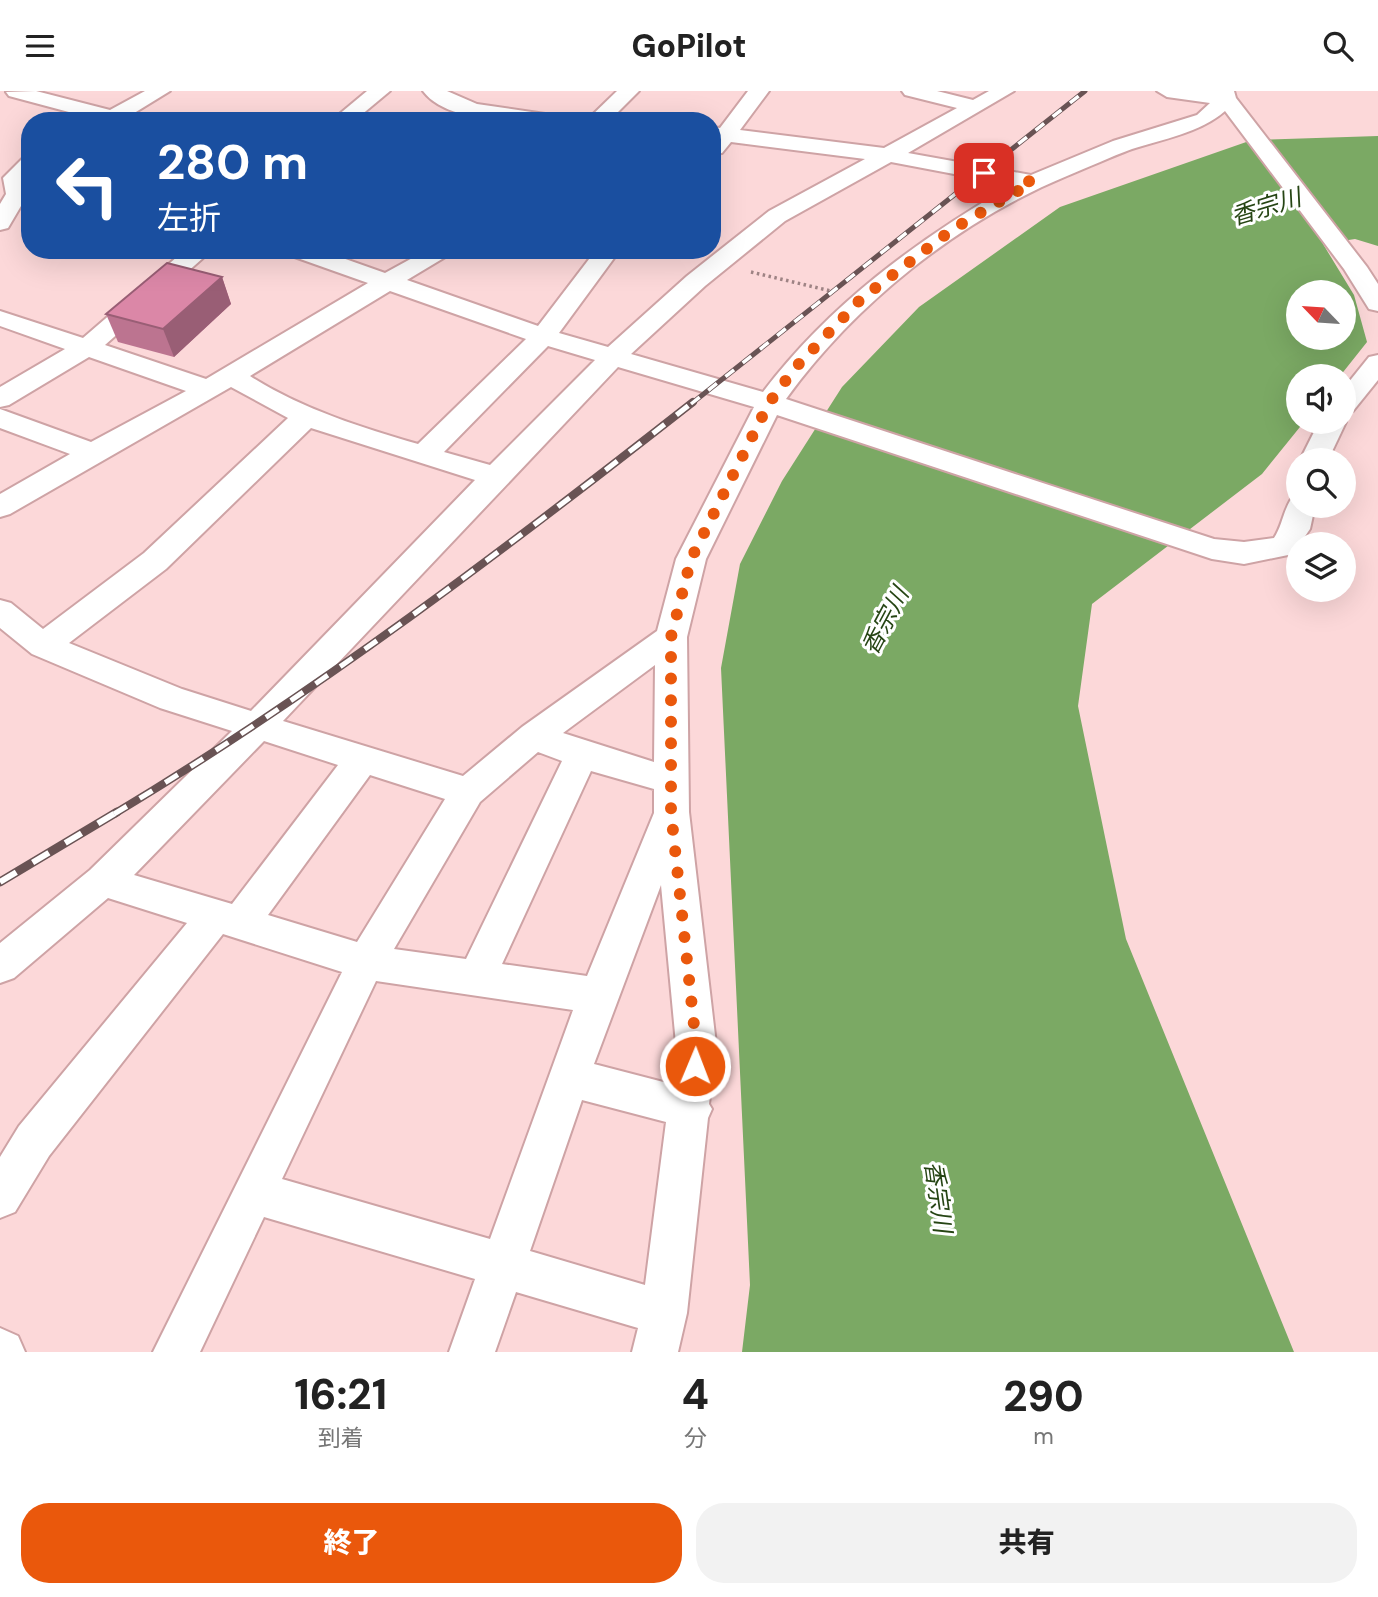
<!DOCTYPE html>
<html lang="ja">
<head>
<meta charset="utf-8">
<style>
  body { margin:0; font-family:"DM Sans","Noto Sans JP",sans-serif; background:#f2f2f2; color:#222; height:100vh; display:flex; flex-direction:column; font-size:26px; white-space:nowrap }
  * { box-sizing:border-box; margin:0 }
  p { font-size:23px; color:#767676 }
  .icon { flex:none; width:38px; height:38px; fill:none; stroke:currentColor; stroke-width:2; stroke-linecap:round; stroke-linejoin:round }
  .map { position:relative; height:1261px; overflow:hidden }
  .side { display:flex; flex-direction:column; background:#fff; flex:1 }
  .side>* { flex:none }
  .banner { position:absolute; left:21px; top:21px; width:700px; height:147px; border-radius:28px; box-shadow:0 7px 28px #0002; background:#1a4fa0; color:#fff; overflow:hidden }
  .needle { width:46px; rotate:295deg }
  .controls { position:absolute; left:1286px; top:189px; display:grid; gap:14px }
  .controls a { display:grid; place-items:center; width:70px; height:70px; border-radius:50%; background:#fff; box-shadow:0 7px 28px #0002; font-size:35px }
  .pin { position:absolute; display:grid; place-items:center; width:60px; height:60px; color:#fff; margin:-30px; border-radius:14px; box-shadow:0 4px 10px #0006 }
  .me { position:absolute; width:77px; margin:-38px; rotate:1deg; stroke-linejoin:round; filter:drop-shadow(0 0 5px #0008) }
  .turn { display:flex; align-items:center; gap:24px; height:147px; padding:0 21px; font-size:32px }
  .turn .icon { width:91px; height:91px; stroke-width:2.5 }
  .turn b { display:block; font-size:49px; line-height:60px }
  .eta { display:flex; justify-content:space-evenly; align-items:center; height:119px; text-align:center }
  .eta b { font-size:42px; font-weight:800; line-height:49px }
  .action { display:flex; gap:14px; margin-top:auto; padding:14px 21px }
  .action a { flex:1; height:80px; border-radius:28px; background:#ea580c; color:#fff; font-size:28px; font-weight:800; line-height:80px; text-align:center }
  .action a+a { background:#f2f2f2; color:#222 }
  header { display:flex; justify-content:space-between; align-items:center; height:91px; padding:0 21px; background:#fff; font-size:32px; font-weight:800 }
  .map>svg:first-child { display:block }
  .water { fill:#7ba964; fill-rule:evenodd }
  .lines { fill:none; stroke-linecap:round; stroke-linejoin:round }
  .street-casing { stroke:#cea3a5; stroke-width:4 }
  .path { stroke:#9e8384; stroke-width:3.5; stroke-dasharray:2.5 3.5; stroke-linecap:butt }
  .street { fill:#fff; fill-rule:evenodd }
  .rail-far2-casing { stroke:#695354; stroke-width:5 }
  .rail-far1-casing { stroke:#695354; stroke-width:8 }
  .rail-casing { stroke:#695354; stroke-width:9 }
  .rail-far2 { stroke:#fff; stroke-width:3.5; stroke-dasharray:11; stroke-linecap:butt }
  .rail-far1 { stroke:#fff; stroke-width:5; stroke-dasharray:15; stroke-linecap:butt }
  .rail { stroke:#fff; stroke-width:6; stroke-dasharray:19; stroke-linecap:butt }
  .wall { fill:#bc7490 }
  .shaded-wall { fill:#995e75 }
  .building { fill:#db87a7; stroke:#995e75; stroke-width:2 }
  .route { stroke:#ea580c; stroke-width:12; stroke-dasharray:0 21.6 }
  .labels { text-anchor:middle; stroke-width:6; stroke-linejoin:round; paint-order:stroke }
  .water-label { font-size:24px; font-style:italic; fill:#264514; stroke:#fff }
</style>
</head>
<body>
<header><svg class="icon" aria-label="menu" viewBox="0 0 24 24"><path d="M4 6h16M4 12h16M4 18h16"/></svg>GoPilot<svg class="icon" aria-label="search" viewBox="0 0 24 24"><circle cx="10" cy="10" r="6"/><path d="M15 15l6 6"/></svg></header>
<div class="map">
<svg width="1378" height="1261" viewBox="0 0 1378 1261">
  <rect width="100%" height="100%" fill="#fcd8d9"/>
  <!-- water -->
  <path class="water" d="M1378,45V155L1355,148L1323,153L1354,204L1367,251L1340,285H1298V331H1304L1262,383L1092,513L1078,615L1126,848L1294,1261H742L750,1194L721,577L740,473L782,390L842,296L919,216L1060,116L1252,49ZM1298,201H1344V247H1298Z"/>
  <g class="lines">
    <!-- street casing -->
    <g class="street-casing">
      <g id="street">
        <polygon points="36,0 110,19 145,0 170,0 131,24 139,30 94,30 95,28 9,5 6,1"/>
        <polygon points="367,0 390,0 354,30 331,30"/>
        <path d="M423,0H447L477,13L552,24L562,30C525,30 448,34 423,0Z"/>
        <polygon points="617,0 639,0 609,30 586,30"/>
        <path d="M748,0H769L740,39L884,57L957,17L905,4L902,0H937L973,9L989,0H1014L908,62L1031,84L1113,50L1197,24L1210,12L1167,6L1157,0H1234L1236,7L1367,176L1378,193V220L1369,218L1344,178L1225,20C1200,42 1163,48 1132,58C1110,66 1089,76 1067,85C958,130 855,213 786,308L1214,448L1244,451L1274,447C1282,435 1283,421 1291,408L1298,406V415H1315L1310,438L1293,463L1244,473L1212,468L777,324L706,468L687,546L689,721L716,953L709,1013L712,1018L708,1027L687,1222L678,1261H632L638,1237L516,1201L495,1261H449L475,1188L264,1126L200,1261H153L342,881L223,843L49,1065L15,1121L0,1127V1066L19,1035L187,832L108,807L14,887L0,892V852L90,779L232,640L160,617L32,563L0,537V509L11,512L43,538L144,462L288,327L231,296L10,423L0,426V403L70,363L0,337V318L91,351L186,300L89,266L9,314L0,316V296L65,258L0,235V220L83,247L185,159H212L105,254L206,288L368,192L289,164L285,159H320L385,182L427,159H457L407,189L538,235L596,159H620L559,242L608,256L687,185L769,120L865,68L731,51L722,62L712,63V36L720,37ZM891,71L1012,94C917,149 830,213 763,301L631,263L705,195L785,130ZM390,200L526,248L418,353C360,336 302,318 250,285ZM548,255L595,269L490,374L444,361ZM618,276L754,316L676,468L657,540L522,636L463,685L283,630ZM311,337L475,389L251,620L182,598L69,552L166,478ZM655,574L654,671L563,642ZM264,650L338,674L232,813L134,784ZM538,661L562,670L466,868L394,858L480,711ZM591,680L654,698V722L587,885L502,873ZM370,684L445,708L357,851L268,824ZM661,794L676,953L671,993L594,973ZM376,890L573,919L490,1148L282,1088ZM582,1009L666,1031L645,1194L530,1160Z"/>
        <polygon points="30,67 30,85 25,89 28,103 8,137 0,139 0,113 6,103 3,87 22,68"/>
        <polygon points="1378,264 1378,289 1353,320 1344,322 1344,297 1369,266"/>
        <polygon points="1344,329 1346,331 1328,369 1300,369 1319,331"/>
        <polygon points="0,1237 18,1245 25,1261 0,1261"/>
      </g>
    </g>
    <!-- path -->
    <g class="path">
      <polyline points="662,159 681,164"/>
      <polyline points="751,181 831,200"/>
    </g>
    <!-- street -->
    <use href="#street" class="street"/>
    <!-- rail-far2 casing -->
    <g class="rail-far2-casing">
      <polyline id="rail-far2" points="691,313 1085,0"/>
    </g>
    <!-- rail-far1 casing -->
    <g class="rail-far1-casing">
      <path id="rail-far1" d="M114,723C317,601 507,457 693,311"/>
    </g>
    <!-- rail casing -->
    <g class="rail-casing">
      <polyline id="rail" points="0,791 117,721"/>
    </g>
    <!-- rail-far2 -->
    <use href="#rail-far2" class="rail-far2"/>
    <!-- rail-far1 -->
    <use href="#rail-far1" class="rail-far1"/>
    <!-- rail -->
    <use href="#rail" class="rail"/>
  </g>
  <!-- wall -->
  <polygon class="wall" points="222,186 231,213 174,266 118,251 106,223"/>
  <!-- shaded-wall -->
  <polygon class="shaded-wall" points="222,186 231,213 174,266 163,238"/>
  <!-- building -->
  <polygon class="building" points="167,172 222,186 163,238 106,223"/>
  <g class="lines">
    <!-- route -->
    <polyline class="route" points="695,975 696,953 671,721 671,546 691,468 769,312 795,277 861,208 953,138 1033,91 984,82"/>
  </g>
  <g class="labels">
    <!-- water labels -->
    <g class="water-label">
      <text transform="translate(1266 116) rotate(-17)" y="8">香宗川</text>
      <text transform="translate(885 530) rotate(-62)" y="8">香宗川</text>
      <text transform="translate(938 1106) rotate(82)" y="8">香宗川</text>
    </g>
  </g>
</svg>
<div class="controls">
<a><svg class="needle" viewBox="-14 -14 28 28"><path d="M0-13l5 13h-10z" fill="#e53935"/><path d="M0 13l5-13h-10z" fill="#767676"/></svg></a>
<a><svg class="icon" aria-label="sound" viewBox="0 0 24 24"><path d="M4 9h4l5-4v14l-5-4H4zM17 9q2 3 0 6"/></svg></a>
<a><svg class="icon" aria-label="search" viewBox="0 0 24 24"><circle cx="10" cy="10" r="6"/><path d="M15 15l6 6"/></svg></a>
<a><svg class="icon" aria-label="layers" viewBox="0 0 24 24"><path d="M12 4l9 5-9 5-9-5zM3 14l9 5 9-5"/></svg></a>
</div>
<div class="pin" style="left:984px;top:82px;background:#d93025"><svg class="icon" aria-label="arrive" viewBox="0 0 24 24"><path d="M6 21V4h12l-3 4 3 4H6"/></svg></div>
<svg class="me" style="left:695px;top:975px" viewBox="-20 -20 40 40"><circle r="17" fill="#ea580c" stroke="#fff" stroke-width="3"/><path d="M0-11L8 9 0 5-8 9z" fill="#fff"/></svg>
<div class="banner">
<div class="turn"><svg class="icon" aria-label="left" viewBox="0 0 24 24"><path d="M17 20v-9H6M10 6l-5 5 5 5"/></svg><div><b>280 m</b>左折</div></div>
</div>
</div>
<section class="side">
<div class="eta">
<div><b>16:21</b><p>到着</p></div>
<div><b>4</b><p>分</p></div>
<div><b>290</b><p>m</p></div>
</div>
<div class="action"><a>終了</a><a>共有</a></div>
</section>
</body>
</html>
